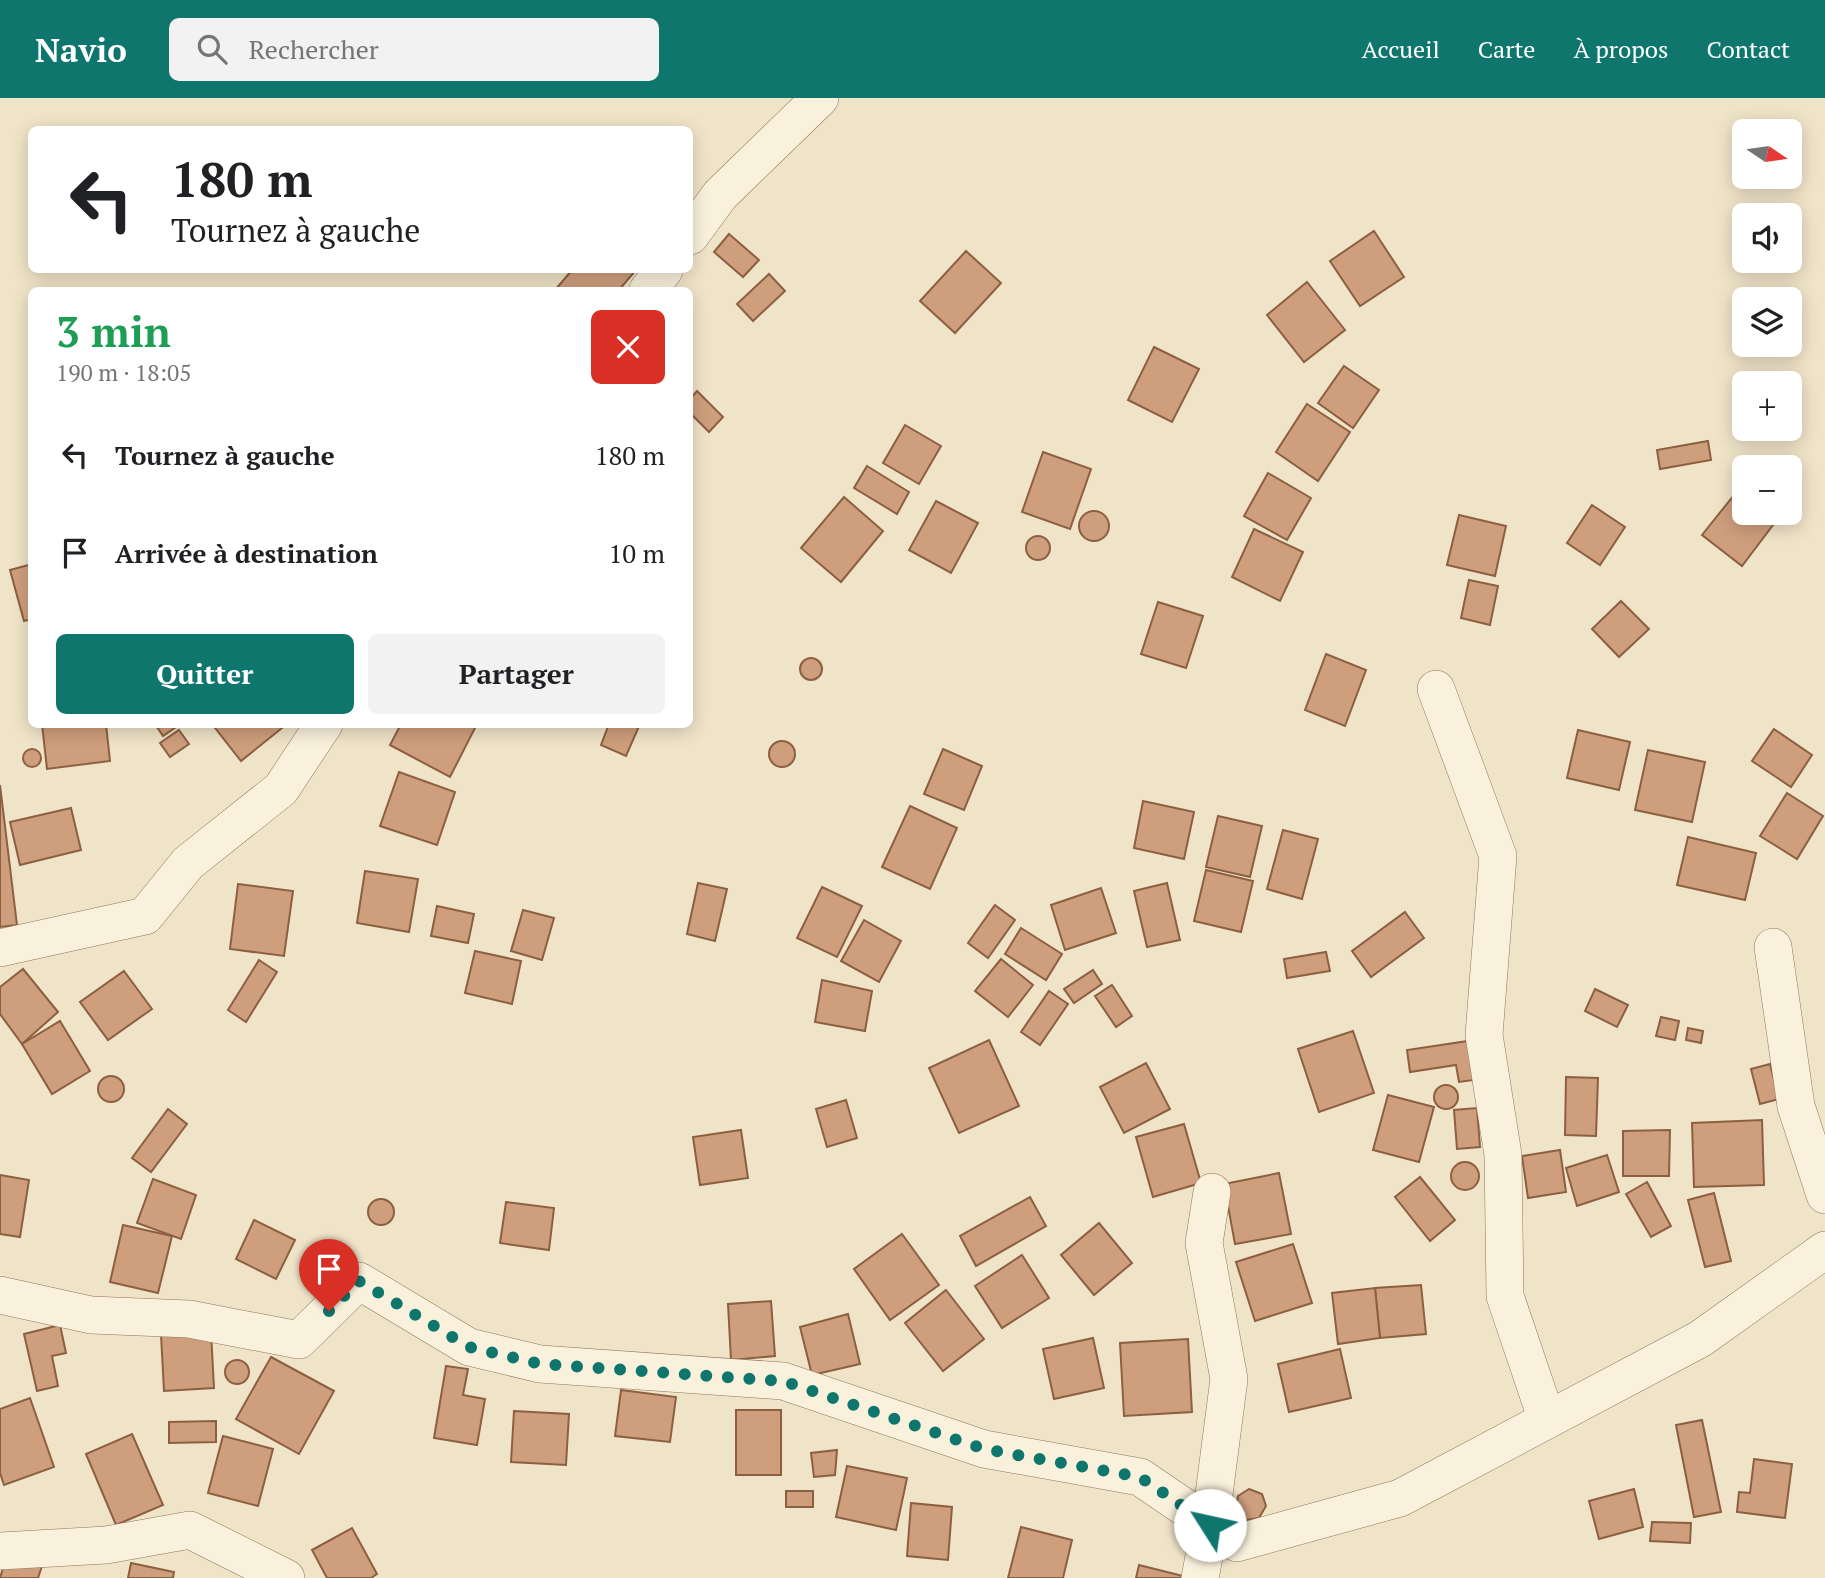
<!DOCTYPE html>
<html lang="fr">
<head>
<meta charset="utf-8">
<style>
  body { margin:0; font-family:"PT Serif",serif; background:#f2f2f2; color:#202124; height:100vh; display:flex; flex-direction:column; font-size:26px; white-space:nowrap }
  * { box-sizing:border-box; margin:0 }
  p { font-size:23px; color:#757577 }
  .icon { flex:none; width:38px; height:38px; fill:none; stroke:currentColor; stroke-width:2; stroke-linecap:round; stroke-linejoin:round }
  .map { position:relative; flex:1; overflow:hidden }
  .details { position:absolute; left:28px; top:189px; width:665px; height:441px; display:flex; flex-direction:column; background:#fff; border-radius:10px; box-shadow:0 4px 18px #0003 }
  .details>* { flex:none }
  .hud { position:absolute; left:28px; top:28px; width:665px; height:147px; border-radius:10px; box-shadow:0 4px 18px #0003; background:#fff; color:#202124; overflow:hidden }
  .needle { width:46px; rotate:103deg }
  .controls { position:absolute; left:1732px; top:21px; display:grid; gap:14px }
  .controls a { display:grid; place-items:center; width:70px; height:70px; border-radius:10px; background:#fff; box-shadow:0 4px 18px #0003; font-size:35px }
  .pin { position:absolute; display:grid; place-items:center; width:60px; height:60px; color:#fff; margin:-72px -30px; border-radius:50% 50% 50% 0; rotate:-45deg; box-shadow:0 0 7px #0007 }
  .pin .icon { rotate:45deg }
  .me { position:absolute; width:77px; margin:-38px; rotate:305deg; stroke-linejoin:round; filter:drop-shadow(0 0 5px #0008) }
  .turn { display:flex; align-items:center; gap:24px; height:147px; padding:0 28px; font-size:32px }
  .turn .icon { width:91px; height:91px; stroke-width:2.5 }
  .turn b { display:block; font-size:49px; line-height:60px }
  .round { display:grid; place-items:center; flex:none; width:74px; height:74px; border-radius:10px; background:#f2f2f2 }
  .head { display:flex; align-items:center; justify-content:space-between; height:119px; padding:0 28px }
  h1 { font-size:42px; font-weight:600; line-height:52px; color:#1e9e55 }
  .button { display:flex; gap:14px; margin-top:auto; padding:14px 28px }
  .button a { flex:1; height:80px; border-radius:10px; background:#0f766e; color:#fff; font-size:28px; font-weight:600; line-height:80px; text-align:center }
  .button a+a { background:#f2f2f2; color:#202124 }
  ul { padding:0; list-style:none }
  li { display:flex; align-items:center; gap:21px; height:98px; padding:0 28px }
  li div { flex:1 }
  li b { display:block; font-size:26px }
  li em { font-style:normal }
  header { display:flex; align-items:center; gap:42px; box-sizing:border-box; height:98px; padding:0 35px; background:#0f766e; color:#fff }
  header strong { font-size:33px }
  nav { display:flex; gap:38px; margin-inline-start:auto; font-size:24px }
  .search { width:490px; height:63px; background:#f2f2f2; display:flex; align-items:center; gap:18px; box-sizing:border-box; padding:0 24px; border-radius:10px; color:#757577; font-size:26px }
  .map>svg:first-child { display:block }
  .building { fill:#cf9f7d; stroke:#8d5f41; stroke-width:2 }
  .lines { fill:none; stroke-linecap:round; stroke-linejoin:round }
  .street-casing { stroke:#8d765c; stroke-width:38 }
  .street { stroke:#faf1dc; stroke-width:37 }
  .route { stroke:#0f766e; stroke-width:12; stroke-dasharray:0 21.6 }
</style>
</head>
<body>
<header>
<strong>Navio</strong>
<div class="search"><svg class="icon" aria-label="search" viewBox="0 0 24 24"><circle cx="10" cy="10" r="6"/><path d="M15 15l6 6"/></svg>Rechercher</div>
<nav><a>Accueil</a><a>Carte</a><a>À propos</a><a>Contact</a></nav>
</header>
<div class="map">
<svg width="1825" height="1480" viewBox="0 0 1825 1480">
  <rect width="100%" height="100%" fill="#f0e4c8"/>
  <!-- building -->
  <g class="building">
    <polygon points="1374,133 1404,179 1360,208 1330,163"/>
    <polygon points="729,136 759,162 743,179 714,154"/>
    <polygon points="966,153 1001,185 955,235 920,203"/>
    <polygon points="572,172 636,172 619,192 555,192"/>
    <polygon points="769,176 785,193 753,223 737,206"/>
    <polygon points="1307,184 1345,232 1304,264 1267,217"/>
    <polygon points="1154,249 1199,271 1172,324 1128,302"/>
    <polygon points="1344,268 1379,292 1353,330 1318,305"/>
    <polygon points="697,293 723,319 709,334 690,315 690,301"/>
    <polygon points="1307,306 1350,334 1318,383 1276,354"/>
    <polygon points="905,327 941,348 919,386 883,365"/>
    <polygon points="1708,343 1711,362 1660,371 1657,352"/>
    <polygon points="1043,354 1091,371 1070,431 1022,414"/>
    <polygon points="867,368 909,394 897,416 854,390"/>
    <polygon points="1268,375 1311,400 1287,442 1244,418"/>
    <polygon points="1734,397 1745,405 1745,415 1757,415 1773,427 1742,468 1702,437"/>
    <polygon points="844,399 883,433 841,484 801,450"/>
    <polygon points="936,403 978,425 951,475 909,452"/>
    <polygon points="1592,407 1625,429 1600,467 1567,445"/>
    <circle cx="1094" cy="428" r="15"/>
    <polygon points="1459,417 1506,428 1495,478 1447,467"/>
    <polygon points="1254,431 1303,454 1280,503 1232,479"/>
    <circle cx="1038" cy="450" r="12"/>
    <polygon points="32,466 32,521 24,523 10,472"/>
    <polygon points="1469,482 1498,488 1490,527 1461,520"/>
    <polygon points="1621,503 1649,531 1619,559 1592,531"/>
    <polygon points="1158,504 1203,518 1186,570 1141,556"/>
    <polygon points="1326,556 1366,572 1345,628 1305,612"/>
    <circle cx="811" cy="571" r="11"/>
    <polygon points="42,626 106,626 110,663 47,671"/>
    <polygon points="155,626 179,626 179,627 163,638"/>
    <polygon points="212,626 287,626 241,663"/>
    <polygon points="401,626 477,626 450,679 390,647"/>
    <polygon points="609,626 640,626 626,658 601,647"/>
    <polygon points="1774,631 1812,657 1791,689 1752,663"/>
    <polygon points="179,632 189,646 170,659 160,645"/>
    <polygon points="1578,632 1630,644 1619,692 1567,680"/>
    <circle cx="782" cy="656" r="13"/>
    <circle cx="32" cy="660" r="9"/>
    <polygon points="943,651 982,668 964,712 924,696"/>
    <polygon points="1648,652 1705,664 1692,724 1635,712"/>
    <polygon points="399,674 455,694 437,747 380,728"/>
    <polygon points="0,687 17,827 0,829"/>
    <polygon points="1787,695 1823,718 1797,761 1760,738"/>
    <polygon points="1143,703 1194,714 1184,761 1134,750"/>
    <polygon points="910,708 957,730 930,791 882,769"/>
    <polygon points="71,710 81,752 20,767 10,724"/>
    <polygon points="1218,718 1262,728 1250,779 1206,769"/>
    <polygon points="1283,732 1318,741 1302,801 1267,791"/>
    <polygon points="1688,739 1756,755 1745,802 1677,787"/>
    <polygon points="1206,772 1253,783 1241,834 1194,823"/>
    <polygon points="365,773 418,781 409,834 357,825"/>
    <polygon points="698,785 727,791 715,843 687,836"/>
    <polygon points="1167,785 1180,842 1147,849 1134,793"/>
    <polygon points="238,786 293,793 284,858 230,851"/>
    <polygon points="822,789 862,808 837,859 797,840"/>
    <polygon points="1101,790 1116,835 1065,852 1051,807"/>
    <polygon points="995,807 1015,822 988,860 968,845"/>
    <polygon points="437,808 474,816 468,845 431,838"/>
    <polygon points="523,812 554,820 542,862 511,853"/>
    <polygon points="1405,814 1424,840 1371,879 1352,853"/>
    <polygon points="864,822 901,843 879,884 841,863"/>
    <polygon points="1021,830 1062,856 1046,882 1005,856"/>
    <polygon points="475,853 521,863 512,906 465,895"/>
    <polygon points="1326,854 1330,873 1287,880 1284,861"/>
    <polygon points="1001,861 1033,887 1008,919 975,893"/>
    <polygon points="259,862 277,874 246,924 228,912"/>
    <polygon points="23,871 58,914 22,946 0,916 0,889"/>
    <polygon points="1093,872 1102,886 1074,905 1064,891"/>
    <polygon points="124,873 152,911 108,942 80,904"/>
    <polygon points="822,882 872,893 865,933 815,924"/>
    <polygon points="1112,887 1132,918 1116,929 1095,898"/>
    <polygon points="1595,891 1628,907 1617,929 1585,913"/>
    <polygon points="1049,893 1068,906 1040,947 1021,934"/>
    <polygon points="1661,919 1679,923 1675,942 1656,938"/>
    <polygon points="60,923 90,973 52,996 22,946"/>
    <polygon points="1688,930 1703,933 1701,945 1686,942"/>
    <polygon points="1353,933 1374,995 1319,1014 1298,951"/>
    <polygon points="989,942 1019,1008 959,1035 929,970"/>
    <polygon points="1468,943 1474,982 1459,984 1456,967 1410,974 1407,952"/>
    <polygon points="1146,965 1170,1011 1124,1035 1100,989"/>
    <polygon points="1770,966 1779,1001 1760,1006 1751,971"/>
    <circle cx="111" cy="991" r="13"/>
    <polygon points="1566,979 1598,980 1596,1038 1565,1037"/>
    <circle cx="1446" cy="999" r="12"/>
    <polygon points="1388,997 1434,1009 1419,1064 1373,1052"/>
    <polygon points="846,1002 857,1040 827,1049 816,1011"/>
    <polygon points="1477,1010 1480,1049 1457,1051 1454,1012"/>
    <polygon points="168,1011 187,1026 151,1074 132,1060"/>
    <polygon points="1762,1022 1764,1087 1694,1089 1692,1025"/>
    <polygon points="1184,1026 1201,1085 1153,1099 1136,1039"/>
    <polygon points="741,1032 748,1080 700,1087 693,1039"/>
    <polygon points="1670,1032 1669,1078 1623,1078 1623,1033"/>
    <polygon points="1560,1052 1566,1094 1528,1100 1522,1058"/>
    <polygon points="1607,1057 1619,1094 1577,1108 1566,1070"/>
    <circle cx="1465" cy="1078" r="14"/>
    <polygon points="1279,1075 1291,1136 1235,1146 1224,1086"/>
    <polygon points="0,1077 29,1082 20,1139 0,1136"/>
    <polygon points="1420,1079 1455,1122 1430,1143 1395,1099"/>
    <polygon points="153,1081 196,1097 181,1141 137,1125"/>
    <polygon points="1647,1084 1671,1128 1651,1139 1626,1096"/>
    <polygon points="1714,1095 1731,1163 1705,1169 1688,1102"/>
    <polygon points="1030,1099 1046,1128 976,1168 960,1138"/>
    <circle cx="381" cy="1114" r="13"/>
    <polygon points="506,1104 554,1110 549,1152 500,1145"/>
    <polygon points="254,1122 295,1142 276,1181 236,1161"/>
    <polygon points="1099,1125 1132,1165 1094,1197 1061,1157"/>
    <polygon points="123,1127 172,1138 158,1195 110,1184"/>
    <polygon points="902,1136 939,1187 890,1222 854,1171"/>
    <polygon points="1293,1146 1312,1205 1255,1223 1236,1164"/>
    <polygon points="1022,1157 1049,1200 1002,1230 975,1188"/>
    <polygon points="1421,1187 1426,1236 1380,1240 1375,1190"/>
    <polygon points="1375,1190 1380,1240 1338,1246 1332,1195"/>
    <polygon points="946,1192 984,1241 943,1273 905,1225"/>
    <polygon points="771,1203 775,1258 731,1262 728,1206"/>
    <polygon points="848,1216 860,1266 812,1277 800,1229"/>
    <polygon points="60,1227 66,1255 52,1258 58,1288 37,1293 24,1236"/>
    <polygon points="211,1234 214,1290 164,1293 161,1237"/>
    <polygon points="1093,1240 1104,1290 1054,1301 1043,1251"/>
    <polygon points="1188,1241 1192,1314 1124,1318 1120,1245"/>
    <polygon points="1340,1251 1351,1300 1289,1314 1278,1266"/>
    <polygon points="271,1259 334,1293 299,1356 236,1321"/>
    <circle cx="237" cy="1274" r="12"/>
    <polygon points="446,1268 468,1271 463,1297 485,1301 477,1347 434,1340"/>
    <polygon points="621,1292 676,1299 670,1344 615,1338"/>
    <polygon points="30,1300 54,1369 4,1387 0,1375 0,1311"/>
    <rect x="736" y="1312" width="45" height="65"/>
    <polygon points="514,1313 569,1316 566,1367 511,1364"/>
    <polygon points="1702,1322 1721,1414 1694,1419 1676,1327"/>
    <polygon points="216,1323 216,1344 169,1345 169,1324"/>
    <polygon points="132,1336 163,1407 116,1427 86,1356"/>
    <polygon points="223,1338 273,1351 258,1408 208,1395"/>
    <polygon points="837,1352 835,1377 814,1379 811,1355"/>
    <polygon points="1754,1361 1792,1366 1785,1420 1737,1414 1739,1394 1750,1395"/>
    <polygon points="847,1368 907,1380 896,1432 836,1419"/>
    <polygon points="1249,1391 1262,1396 1266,1408 1259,1420 1246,1422 1236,1412 1238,1398"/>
    <polygon points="1634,1391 1643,1429 1599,1441 1589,1403"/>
    <rect x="786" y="1393" width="27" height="16"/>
    <polygon points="911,1405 952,1409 948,1462 907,1458"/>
    <polygon points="1652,1424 1691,1425 1690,1445 1650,1443"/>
    <polygon points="1021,1429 1072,1442 1063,1480 1008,1480"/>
    <polygon points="352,1430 377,1476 371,1480 327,1480 312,1452"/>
    <polygon points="7,1457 42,1468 38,1480 0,1480"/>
    <polygon points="131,1465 174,1474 173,1480 128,1480"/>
    <polygon points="1139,1467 1183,1478 1183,1480 1136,1480"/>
  </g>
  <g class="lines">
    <!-- street casing -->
    <g class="street-casing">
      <g id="street">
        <polyline points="690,138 720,97 820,0"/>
        <polyline points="648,192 664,172"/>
        <polyline points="1436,591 1498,758 1484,937 1503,1057 1505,1198 1547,1322"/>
        <polyline points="1773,849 1796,1008 1825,1097"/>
        <polyline points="0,850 145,818 188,765 281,691 324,626"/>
        <polyline points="0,1197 91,1217 189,1221 299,1242 359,1183 469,1249 540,1266 783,1283 984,1351 1140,1379 1237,1445 1400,1400 1700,1241 1825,1152"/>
        <polyline points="0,1453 106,1447 190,1432 286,1480"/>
        <polyline points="1200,1480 1210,1427 1229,1281 1204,1145 1212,1094"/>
      </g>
    </g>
    <!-- street -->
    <use href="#street" class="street"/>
  </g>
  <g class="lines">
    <!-- route -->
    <polyline class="route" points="329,1213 359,1183 469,1249 540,1266 783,1283 984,1351 1140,1379 1210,1427"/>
  </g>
</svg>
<div class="controls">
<a><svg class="needle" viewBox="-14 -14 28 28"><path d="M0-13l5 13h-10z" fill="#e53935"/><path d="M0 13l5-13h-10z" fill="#757577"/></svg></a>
<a><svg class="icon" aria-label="sound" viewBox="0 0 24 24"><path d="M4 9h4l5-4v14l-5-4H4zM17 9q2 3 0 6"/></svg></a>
<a><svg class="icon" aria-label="layers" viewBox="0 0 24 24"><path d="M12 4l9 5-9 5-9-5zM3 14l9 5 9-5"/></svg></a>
<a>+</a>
<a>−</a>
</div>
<div class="pin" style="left:329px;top:1213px;background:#d93025"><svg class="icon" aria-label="arrive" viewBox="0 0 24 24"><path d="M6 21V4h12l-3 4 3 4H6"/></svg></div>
<svg class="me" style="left:1210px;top:1427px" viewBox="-20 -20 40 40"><circle r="19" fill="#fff"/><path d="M0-13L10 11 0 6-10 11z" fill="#0f766e"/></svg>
<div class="hud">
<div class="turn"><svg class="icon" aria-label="left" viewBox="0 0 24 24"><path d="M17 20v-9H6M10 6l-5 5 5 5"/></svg><div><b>180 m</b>Tournez à gauche</div></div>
</div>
<section class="details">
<div class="head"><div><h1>3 min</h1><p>190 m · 18:05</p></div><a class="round" style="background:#d93025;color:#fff"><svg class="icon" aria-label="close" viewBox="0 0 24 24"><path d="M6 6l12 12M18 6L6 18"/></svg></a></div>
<ul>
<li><svg class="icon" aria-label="left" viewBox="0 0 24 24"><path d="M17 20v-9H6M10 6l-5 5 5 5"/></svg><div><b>Tournez à gauche</b></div><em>180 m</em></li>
<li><svg class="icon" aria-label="arrive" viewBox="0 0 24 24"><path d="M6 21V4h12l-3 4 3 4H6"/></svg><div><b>Arrivée à destination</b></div><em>10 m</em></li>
</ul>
<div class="button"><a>Quitter</a><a>Partager</a></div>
</section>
</div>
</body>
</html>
